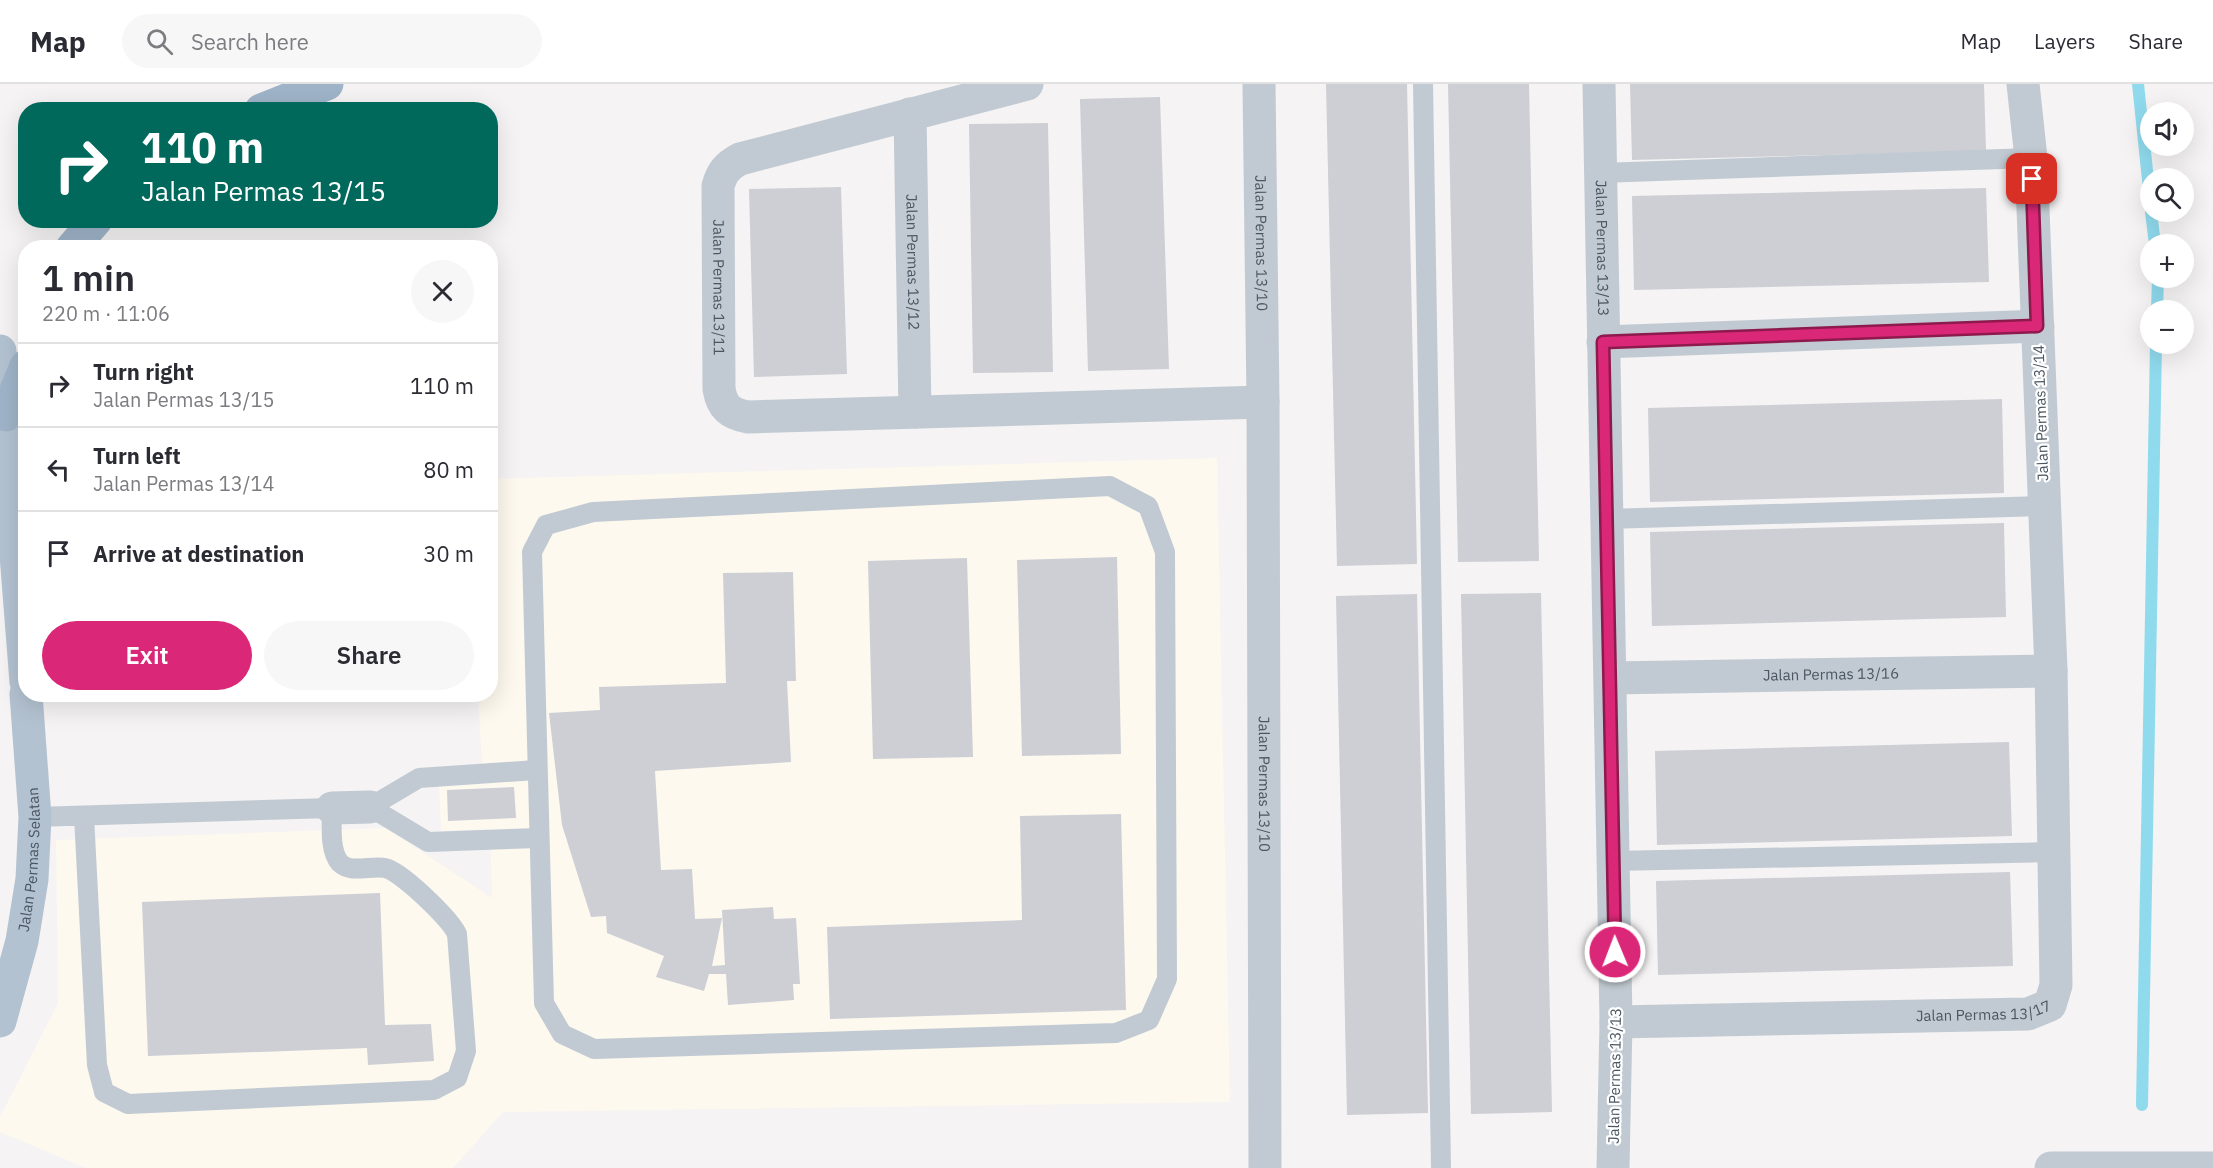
<!DOCTYPE html>
<html lang="en">
<head>
<meta charset="utf-8">
<style>
  body { margin:0; font-family:"IBM Plex Sans",sans-serif; background:#f7f7f7; color:#2b2b33; height:100vh; display:flex; flex-direction:column; font-size:22px; white-space:nowrap }
  * { box-sizing:border-box; margin:0 }
  p { font-size:20px; color:#7c7c81 }
  .icon { flex:none; width:33px; height:33px; fill:none; stroke:currentColor; stroke-width:2; stroke-linecap:round; stroke-linejoin:round }
  .map { position:relative; flex:1; overflow:hidden }
  .drawer { position:absolute; left:18px; top:156px; width:480px; height:462px; display:flex; flex-direction:column; background:#fff; border-radius:24px; box-shadow:0 6px 24px #0002 }
  .drawer>* { flex:none }
  .banner { position:absolute; left:18px; top:18px; width:480px; height:126px; border-radius:24px; box-shadow:0 6px 24px #0002; background:#00695c; color:#fff; overflow:hidden }
  .fabs { position:absolute; left:2140px; top:18px; display:grid; gap:12px }
  .fabs a { display:grid; place-items:center; width:54px; height:54px; border-radius:50%; background:#fff; box-shadow:0 6px 24px #0002; font-size:30px }
  .pin { position:absolute; display:grid; place-items:center; width:51px; height:51px; color:#fff; margin:-26px; border-radius:12px; box-shadow:0 3px 9px #0006 }
  .me { position:absolute; width:66px; margin:-33px; rotate:359deg; stroke-linejoin:round; filter:drop-shadow(0 0 4px #0008) }
  .turn { display:flex; align-items:center; gap:21px; height:126px; padding:0 24px; font-size:27px }
  .turn .icon { width:78px; height:78px; stroke-width:2.5 }
  .turn b { display:block; font-size:42px; line-height:51px }
  .round { display:grid; place-items:center; flex:none; width:63px; height:63px; border-radius:32px; background:#f7f7f7 }
  .headline { display:flex; align-items:center; justify-content:space-between; height:102px; padding:0 24px }
  h1 { font-size:36px; font-weight:600; line-height:45px }
  .action { display:flex; gap:12px; margin-top:auto; padding:12px 24px }
  .action a { flex:1; height:69px; border-radius:36px; background:#db2777; color:#fff; font-size:24px; font-weight:600; line-height:69px; text-align:center }
  .action a+a { background:#f7f7f7; color:#2b2b33 }
  ul { padding:0; list-style:none }
  li { display:flex; align-items:center; gap:18px; height:84px; padding:0 24px; border-top:2px solid #e1e1e2 }
  li div { flex:1 }
  li b { display:block; font-size:22px }
  li em { font-style:normal }
  header { display:flex; align-items:center; gap:36px; box-sizing:border-box; height:84px; padding:0 30px; background:#fff; border-bottom:2px solid #e1e1e2 }
  header strong { font-size:28px }
  nav { display:flex; gap:33px; margin-inline-start:auto; font-size:21px }
  .search { width:420px; height:54px; background:#f7f7f7; display:flex; align-items:center; gap:15px; box-sizing:border-box; padding:0 21px; border-radius:33px; color:#7c7c81; font-size:22px }
  .map>svg:first-child { display:block }
  .commercial { fill:#fdf9ef }
  .lines { fill:none; stroke-linecap:round; stroke-linejoin:round }
  .stream { stroke:#90daee; stroke-width:12 }
  .building { fill:#cdcfd5 }
  .service { stroke:#c1cad2; stroke-width:20 }
  .minor { stroke:#c1cad2; stroke-width:33 }
  .primary { stroke:#b3c2d1; stroke-width:33 }
  .trunk { stroke:#9fb4c9; stroke-width:33 }
  .route-casing { stroke:#8e194d; stroke-width:15 }
  .route { stroke:#db2777; stroke-width:10 }
  .labels { text-anchor:middle; stroke-width:4.5; stroke-linejoin:round; paint-order:stroke }
  .street-label { font-size:15px; fill:#4a5661; stroke:#fff }
</style>
</head>
<body>
<header>
<strong>Map</strong>
<div class="search"><svg class="icon" aria-label="search" viewBox="0 0 24 24"><circle cx="10" cy="10" r="6"/><path d="M15 15l6 6"/></svg>Search here</div>
<nav><a>Map</a><a>Layers</a><a>Share</a></nav>
</header>
<div class="map">
<svg width="2213" height="1084" viewBox="0 0 2213 1084">
  <rect width="100%" height="100%" fill="#f5f3f3"/>
  <!-- commercial -->
  <polygon class="commercial" points="1217,374 1230,1018 503,1028 453,1084 86,1084 0,1048 0,1033 58,919 56,756 386,744 492,814 490,745 441,747 439,699 483,697 478,611 490,610 491,395"/>
  <g class="lines">
    <!-- stream -->
    <g class="stream">
      <polyline points="2138,0 2151,125"/>
      <polyline points="2151,128 2155,160"/>
      <polyline points="2157,226 2158,194"/>
      <polyline points="2142,1021 2156,260"/>
    </g>
  </g>
  <!-- building -->
  <g class="building">
    <polygon points="1326,0 1407,0 1417,480 1337,482"/>
    <polygon points="1448,0 1529,0 1539,477 1458,478"/>
    <polygon points="1630,0 1984,0 1986,67 1632,76"/>
    <polygon points="1160,13 1169,285 1088,287 1080,15"/>
    <polygon points="1048,39 1053,288 973,289 969,40"/>
    <polygon points="841,103 847,290 754,293 749,105"/>
    <polygon points="1986,104 1989,198 1634,206 1632,112"/>
    <polygon points="2002,315 2004,409 1650,418 1648,324"/>
    <polygon points="2004,439 2006,533 1652,542 1650,448"/>
    <polygon points="1117,473 1121,670 1022,672 1017,476"/>
    <polygon points="967,474 973,673 873,675 868,477"/>
    <polygon points="793,488 796,597 787,597 791,678 655,687 661,786 692,785 695,835 722,834 712,882 725,881 722,826 773,823 774,835 796,834 800,900 793,900 794,916 728,921 726,890 709,890 704,907 656,893 664,872 607,849 606,832 591,833 562,741 549,629 600,626 599,603 726,599 723,489"/>
    <polygon points="1541,509 1552,1028 1471,1030 1461,510"/>
    <polygon points="1417,510 1428,1029 1347,1031 1336,512"/>
    <polygon points="2009,658 2012,752 1657,761 1655,667"/>
    <polygon points="514,703 516,734 448,737 447,706"/>
    <polygon points="1121,730 1126,926 830,935 827,843 1022,836 1020,732"/>
    <polygon points="2010,788 2013,882 1658,891 1656,797"/>
    <polygon points="380,809 385,941 431,940 434,977 368,981 367,964 148,972 142,818"/>
  </g>
  <g class="lines">
    <!-- service -->
    <g class="service">
      <polyline points="1423,0 1441,1084"/>
      <polyline points="1600,89 2031,74"/>
      <polygon points="1110,402 1148,422 1165,468 1167,895 1149,936 1116,949 594,965 562,950 544,919 532,468 546,441 593,428"/>
      <polyline points="1607,435 2044,422"/>
      <polyline points="536,686 419,694 370,723 428,758 539,754"/>
      <path d="M35,733L332,724C332,739 329,767 340,779C351,790 371,781 385,784C401,787 450,835 457,850L466,967L457,994L434,1006L128,1020L104,1008L97,981L84,732"/>
      <polyline points="1614,777 2055,768"/>
    </g>
    <!-- minor -->
    <g class="minor">
      <path id="s1" d="M1027,0L740,75C727,82 722,88 718,102L719,305C722,323 730,330 748,333L1263,318"/>
      <path id="s2" d="M1259,0L1263,318L1265,1084"/>
      <path id="s3" d="M1599,0L1616,938L1613,1084"/>
      <path id="s4" d="M910,30L915,328"/>
      <polyline points="1603,258 2038,242"/>
      <path id="s5" d="M1611,594L2051,587"/>
      <polyline points="332,724 370,723"/>
      <path id="s6" d="M1616,938L2028,930L2050,921L2056,901L2051,587L2031,74L2023,0"/>
      <polyline points="2051,1084 2213,1084"/>
    </g>
    <!-- primary -->
    <g class="primary">
      <polyline points="0,267 26,598"/>
      <path id="s7" d="M0,937L22,857L32,795L35,733L26,610"/>
    </g>
    <!-- trunk -->
    <g class="trunk">
      <polyline points="261,26 327,0"/>
      <polyline points="72,164 96,136"/>
      <polyline points="6,331 26,282"/>
    </g>
  </g>
  <g class="lines">
    <!-- route casing -->
    <g class="route-casing">
      <polyline id="route" points="1615,868 1603,258 2037,242 2032,95"/>
    </g>
    <!-- route -->
    <use href="#route" class="route"/>
  </g>
  <g class="labels">
    <!-- street labels -->
    <g class="street-label">
      <text dy="5" stroke="none"><textPath href="#s2" startOffset="159">Jalan Permas 13/10</textPath></text>
      <text dy="5" stroke="none"><textPath href="#s3" startOffset="164">Jalan Permas 13/13</textPath></text>
      <text dy="5" stroke="none"><textPath href="#s4" startOffset="148">Jalan Permas 13/12</textPath></text>
      <text dy="5" stroke="none"><textPath href="#s1" startOffset="434">Jalan Permas 13/11</textPath></text>
      <text transform="translate(2041 329) rotate(-92)" y="5">Jalan Permas 13/14</text>
      <text dy="5" stroke="none"><textPath href="#s5" startOffset="220">Jalan Permas 13/16</textPath></text>
      <text dy="5" stroke="none"><textPath href="#s2" startOffset="700">Jalan Permas 13/10</textPath></text>
      <text dy="5" stroke="none"><textPath href="#s7" startOffset="165">Jalan Permas Selatan</textPath></text>
      <text dy="5" stroke="none"><textPath href="#s6" startOffset="368">Jalan Permas 13/17</textPath></text>
      <text transform="translate(1615 992) rotate(-89)" y="5">Jalan Permas 13/13</text>
    </g>
  </g>
</svg>
<div class="fabs">
<a><svg class="icon" aria-label="sound" viewBox="0 0 24 24"><path d="M4 9h4l5-4v14l-5-4H4zM17 9q2 3 0 6"/></svg></a>
<a><svg class="icon" aria-label="search" viewBox="0 0 24 24"><circle cx="10" cy="10" r="6"/><path d="M15 15l6 6"/></svg></a>
<a>+</a>
<a>−</a>
</div>
<div class="pin" style="left:2032px;top:95px;background:#d93025"><svg class="icon" aria-label="arrive" viewBox="0 0 24 24"><path d="M6 21V4h12l-3 4 3 4H6"/></svg></div>
<svg class="me" style="left:1615px;top:868px" viewBox="-20 -20 40 40"><circle r="17" fill="#db2777" stroke="#fff" stroke-width="3"/><path d="M0-11L8 9 0 5-8 9z" fill="#fff"/></svg>
<div class="banner">
<div class="turn"><svg class="icon" aria-label="right" viewBox="0 0 24 24"><path d="M7 20v-9h11M14 6l5 5-5 5"/></svg><div><b>110 m</b>Jalan Permas 13/15</div></div>
</div>
<section class="drawer">
<div class="headline"><div><h1>1 min</h1><p>220 m · 11:06</p></div><a class="round"><svg class="icon" aria-label="close" viewBox="0 0 24 24"><path d="M6 6l12 12M18 6L6 18"/></svg></a></div>
<ul>
<li><svg class="icon" aria-label="right" viewBox="0 0 24 24"><path d="M7 20v-9h11M14 6l5 5-5 5"/></svg><div><b>Turn right</b><p>Jalan Permas 13/15</p></div><em>110 m</em></li>
<li><svg class="icon" aria-label="left" viewBox="0 0 24 24"><path d="M17 20v-9H6M10 6l-5 5 5 5"/></svg><div><b>Turn left</b><p>Jalan Permas 13/14</p></div><em>80 m</em></li>
<li><svg class="icon" aria-label="arrive" viewBox="0 0 24 24"><path d="M6 21V4h12l-3 4 3 4H6"/></svg><div><b>Arrive at destination</b></div><em>30 m</em></li>
</ul>
<div class="action"><a>Exit</a><a>Share</a></div>
</section>
</div>
</body>
</html>
